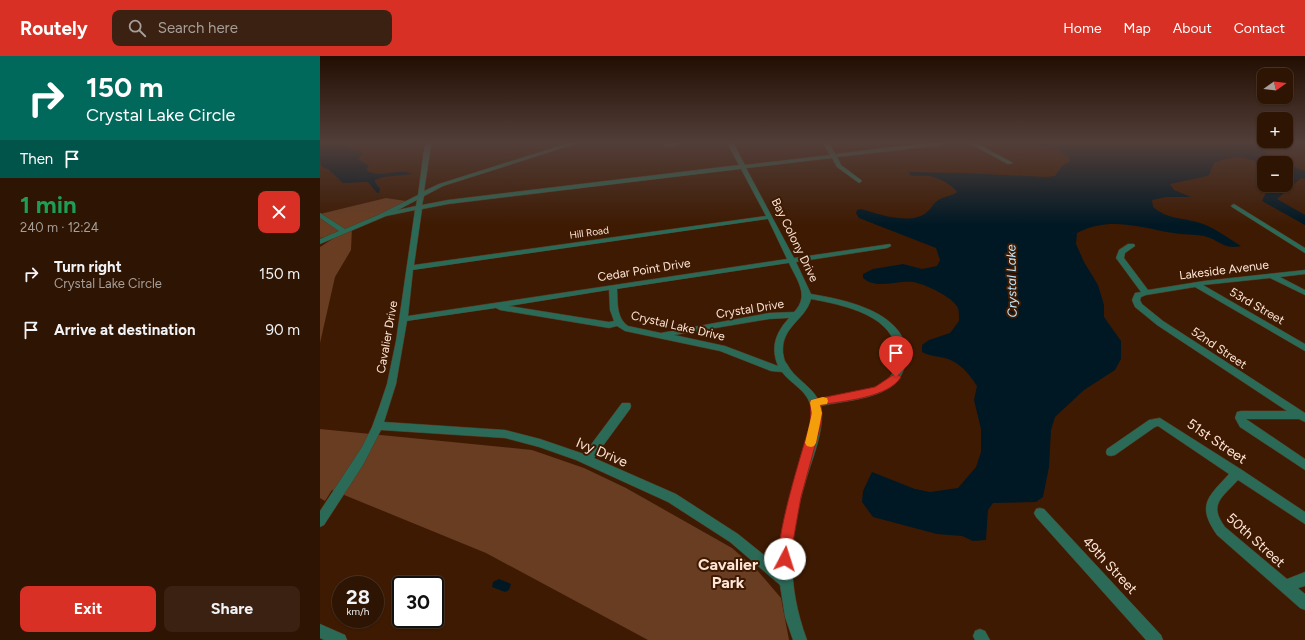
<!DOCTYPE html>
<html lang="en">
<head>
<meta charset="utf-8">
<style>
  body { margin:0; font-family:Figtree,sans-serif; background:#3a2111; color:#f1f3f6; height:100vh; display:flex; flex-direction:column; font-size:15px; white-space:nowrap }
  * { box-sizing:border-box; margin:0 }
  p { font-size:13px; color:#a79e99 }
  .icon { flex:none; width:22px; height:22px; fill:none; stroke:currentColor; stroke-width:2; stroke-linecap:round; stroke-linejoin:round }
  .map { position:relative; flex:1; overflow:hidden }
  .side { display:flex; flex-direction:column; background:#2e1402; width:320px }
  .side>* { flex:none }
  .top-card { background:#00695c; color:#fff; overflow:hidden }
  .needle { width:26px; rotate:76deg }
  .fabs { position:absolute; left:937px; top:12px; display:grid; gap:8px }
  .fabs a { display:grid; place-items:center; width:36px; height:36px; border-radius:8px; background:#2e1402; box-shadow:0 1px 3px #0004,0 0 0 1px #493324; font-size:20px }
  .speed { position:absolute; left:12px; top:520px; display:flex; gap:8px; font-size:20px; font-weight:700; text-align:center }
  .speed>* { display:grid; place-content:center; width:52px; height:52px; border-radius:50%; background:#2e1402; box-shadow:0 1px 3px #0004,0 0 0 1px #493324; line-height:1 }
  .speed small { font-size:10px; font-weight:400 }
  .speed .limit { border:2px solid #111; border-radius:6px; background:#fff; color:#111 }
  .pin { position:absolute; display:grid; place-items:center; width:34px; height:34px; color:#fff; margin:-41px -17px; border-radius:50% 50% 50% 0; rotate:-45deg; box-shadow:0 0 4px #0007 }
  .pin .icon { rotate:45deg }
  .me { position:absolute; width:44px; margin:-22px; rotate:5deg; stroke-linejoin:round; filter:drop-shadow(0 0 3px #0008) }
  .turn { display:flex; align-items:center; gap:14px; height:84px; padding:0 20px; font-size:18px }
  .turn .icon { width:52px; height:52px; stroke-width:2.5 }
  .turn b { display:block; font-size:28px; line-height:34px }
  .then { display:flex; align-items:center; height:38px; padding:0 20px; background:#0003; gap:8px; font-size:15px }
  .round { display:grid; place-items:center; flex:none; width:42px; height:42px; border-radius:8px; background:#3a2111 }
  .overview { display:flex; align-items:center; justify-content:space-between; height:68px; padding:0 20px }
  h1 { font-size:24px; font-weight:700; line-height:30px; color:#1e9e55 }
  .primary-button { display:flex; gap:8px; margin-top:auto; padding:8px 20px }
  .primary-button a { flex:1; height:46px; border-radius:8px; background:#d93025; color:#fff; font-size:16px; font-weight:700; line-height:46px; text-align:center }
  .primary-button a+a { background:#3a2111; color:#f1f3f6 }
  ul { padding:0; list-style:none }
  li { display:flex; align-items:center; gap:12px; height:56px; padding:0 20px }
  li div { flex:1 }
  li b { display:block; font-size:15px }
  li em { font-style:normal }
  header { display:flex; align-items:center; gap:24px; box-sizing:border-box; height:56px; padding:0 20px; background:#d93025; color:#fff }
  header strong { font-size:19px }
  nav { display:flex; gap:22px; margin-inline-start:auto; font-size:14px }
  .search { width:280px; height:36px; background:#3a2111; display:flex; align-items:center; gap:10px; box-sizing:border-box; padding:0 14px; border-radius:8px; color:#a79e99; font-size:15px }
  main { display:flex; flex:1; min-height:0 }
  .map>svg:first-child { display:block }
  .green { fill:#693d22 }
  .water { fill:#001824 }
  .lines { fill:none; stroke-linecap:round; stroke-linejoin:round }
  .minor-casing { stroke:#593620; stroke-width:1 }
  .minor { fill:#2b6a57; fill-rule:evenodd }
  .route { fill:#d93025; stroke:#8d1f18 }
  .slow { fill:#f59e0b }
  .labels { text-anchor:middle; stroke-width:4; stroke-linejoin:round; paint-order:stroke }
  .far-street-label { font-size:10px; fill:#fee5d7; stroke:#3e1a02 }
  .street-label { font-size:12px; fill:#fee5d7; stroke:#3e1a02 }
  .water-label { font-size:13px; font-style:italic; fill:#bbe5fa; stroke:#3e1a02 }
  .near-street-label { font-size:14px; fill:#fee5d7; stroke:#3e1a02 }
  .near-neighbourhood-label { font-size:16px; font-weight:bold; fill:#fee5d7; stroke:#3e1a02 }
</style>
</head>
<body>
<header>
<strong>Routely</strong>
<div class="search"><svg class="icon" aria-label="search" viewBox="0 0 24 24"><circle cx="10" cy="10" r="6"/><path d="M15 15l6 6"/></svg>Search here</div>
<nav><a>Home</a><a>Map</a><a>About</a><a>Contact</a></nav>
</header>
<main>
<section class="side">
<div class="top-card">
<div class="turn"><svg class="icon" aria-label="right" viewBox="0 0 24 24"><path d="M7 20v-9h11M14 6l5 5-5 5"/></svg><div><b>150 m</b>Crystal Lake Circle</div></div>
<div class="then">Then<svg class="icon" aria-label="arrive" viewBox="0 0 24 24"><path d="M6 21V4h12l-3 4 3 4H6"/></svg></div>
</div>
<div class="overview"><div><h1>1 min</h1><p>240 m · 12:24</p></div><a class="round" style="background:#d93025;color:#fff"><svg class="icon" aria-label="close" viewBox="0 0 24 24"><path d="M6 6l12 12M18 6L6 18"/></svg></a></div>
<ul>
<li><svg class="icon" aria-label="right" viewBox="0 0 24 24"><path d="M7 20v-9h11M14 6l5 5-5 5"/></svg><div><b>Turn right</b><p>Crystal Lake Circle</p></div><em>150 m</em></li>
<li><svg class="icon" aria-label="arrive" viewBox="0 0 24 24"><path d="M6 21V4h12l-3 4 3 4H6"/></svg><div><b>Arrive at destination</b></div><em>90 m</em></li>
</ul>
<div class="primary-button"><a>Exit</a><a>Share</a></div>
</section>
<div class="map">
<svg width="985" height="584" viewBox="0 0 985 584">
  <rect width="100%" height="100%" fill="#3e1a02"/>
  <!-- green -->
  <g class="green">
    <polygon points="66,142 86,145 74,152 32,171 31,194 15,221 0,287 0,191 14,182 13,179 0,182 0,158"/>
    <polygon points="0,373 212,394 264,412 306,432 412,492 437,514 461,542 469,584 328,584 166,497 12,434 5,445 0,442"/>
  </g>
  <!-- water -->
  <g class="water">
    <path d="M0,87H29L26,89C31,94 38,93 43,97L38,103L49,110L46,114C60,124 80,111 92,118L63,121L55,124V126L60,133L59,137H57L48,126L23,127L8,113L2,111L0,106Z"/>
    <path d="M701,87H932L941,91L950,101L964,107H944V109C924,100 915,99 894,107L889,119L887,120L850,128L854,134L871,141H846L832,144L833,151C849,164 861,161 880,167C895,172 908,182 921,190C903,194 900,184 884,180C874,178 863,179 853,177C819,171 789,160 757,177L756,188L764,206L778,229L784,249V261L801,285V303L795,314L764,334L735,361L731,374L729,411L723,441L716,446L673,447L668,454L666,484L653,485L642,480L617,478L553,461L542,446L543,435L552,416L595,433L610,436L638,432L656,411L661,396V373L654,344L657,330C648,316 638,304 620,301C613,300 608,299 602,296V289L609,284L630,277L639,265C639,261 639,256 638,252C633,241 605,228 593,226C576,224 557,234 543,222V218L553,213L583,208L602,213L617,210L620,204L616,192L539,162L536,157L537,154L541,153C558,158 592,170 607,156C611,153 613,148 617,145C623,140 631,141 637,136C631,128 619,122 609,120C603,119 596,121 590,119L589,116L642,117L727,121L735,120L742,110L750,105L748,100L737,94Z"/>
    <polygon points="966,108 985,115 985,123 981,122 957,143 985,159 985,169 942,145 950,129 966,129"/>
    <polygon points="179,523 191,528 189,534 185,536 172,531 173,526"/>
  </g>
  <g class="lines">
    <!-- minor casing -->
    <g class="minor-casing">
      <g id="minor">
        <path d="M107,87H114L111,90L104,135L119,128L249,87H258L123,130L104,140L102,149L128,144L419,109L407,87H413L425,109L510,99L503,87H509L515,98L608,87H625L622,89L517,101L521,109L541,124L542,125L539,127L517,111L512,102L426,112L474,202L570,188L571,190L567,192L476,206L491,238C521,243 573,253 585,287C586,290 586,295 586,299C587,310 581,324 571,331C551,344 524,345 501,350C505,374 493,400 486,424C469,481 466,527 487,584H473L465,561L460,529L410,486L348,446L256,404L219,391L185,382L61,374L43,409L4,469L0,471V455L42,391L52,371L60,349L67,328L76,285L95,154L66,160L0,188V183L19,175L0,162V157L25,173L58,159L98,139L104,94ZM421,113L446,160L94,209L102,153L128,148ZM97,144L96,150L78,154ZM448,163L467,203L88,260L93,214ZM469,207C477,225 490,239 474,256L449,257L341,277L308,270C296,261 298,247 297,233ZM289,234L290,254L294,265L289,266L189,250ZM491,243C523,249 577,259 577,301C577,311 572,321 563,327C544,338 519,338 498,343C490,329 474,322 467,308C464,305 464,301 463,297C461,270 485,265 491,243ZM176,252L180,254L289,272L297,270L305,275L400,295L451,315L462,316C470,327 486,334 490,348C498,370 473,427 467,451C462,471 459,490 459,511L418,478L356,438L274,402L310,353L311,350L310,347H302L264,398L220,383L185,374L64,366L76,328L87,265ZM469,262C456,276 450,291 458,310L405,290L354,279L449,263Z"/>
        <polygon points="350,87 366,87 347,91 344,89"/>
        <polygon points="649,87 656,87 693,107 688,108"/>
        <polygon points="914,148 985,192 985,197 912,151 911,150"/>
        <polygon points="808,188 814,188 815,190 805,197 804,202 828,234 884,225 985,214 985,218 960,221 985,234 985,239 950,222 883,229 985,288 985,295 875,231 826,239 821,241 820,244 822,248 843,265 985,357 985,366 979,363 926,363 985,403 985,414 920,371 915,362 917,356 921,355 967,355 837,269 815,251 812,244 815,237 821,236 796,202 799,194"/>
        <path d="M840,362L922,414L985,456V468L918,424C902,442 888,448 905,471L967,523L985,516V530L978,532L985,538V554L980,552L897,479C876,449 888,441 909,418L838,370L835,371L795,399L791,400L787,399L786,396L787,393L829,364Z"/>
        <polygon points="720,452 724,453 841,579 843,584 826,584 716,461 714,457 716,453"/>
        <polygon points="0,568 25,579 27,584 4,584 0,582"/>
        <polygon points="660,573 665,575 670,584 655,584 653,580 655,575"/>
      </g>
    </g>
    <!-- minor -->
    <use href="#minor" class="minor"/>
  </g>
  <!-- sky -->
  <linearGradient id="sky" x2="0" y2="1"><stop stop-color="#220e01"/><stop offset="0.51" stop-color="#523e39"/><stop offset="1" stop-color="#523e39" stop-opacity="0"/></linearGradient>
  <rect width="985" height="169" fill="url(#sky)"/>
  <!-- route -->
  <path class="route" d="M576,317L581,321C568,342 523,345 500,349L502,357L501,368L481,441L469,508L465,509L460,508C452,489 483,393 490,368C491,362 490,348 491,344L555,331Z"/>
  <!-- slow -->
  <polygon class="slow" points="503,341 507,342 508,345 507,348 500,349 502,357 496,387 494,390 491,391 487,390 485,387 492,357 490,347 491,344"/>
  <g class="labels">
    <!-- far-street labels -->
    <g class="far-street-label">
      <text transform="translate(269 176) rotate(-8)" y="4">Hill Road</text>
    </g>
    <!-- street labels -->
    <g class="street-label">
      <text transform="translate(475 184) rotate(64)" y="4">Bay Colony Drive</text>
      <text transform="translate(324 214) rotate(-9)" y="4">Cedar Point Drive</text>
      <text transform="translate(904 214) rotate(-7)" y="4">Lakeside Avenue</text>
      <text transform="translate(937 250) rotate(30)" y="4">53rd Street</text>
      <text transform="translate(430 253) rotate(-9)" y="4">Crystal Drive</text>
      <text transform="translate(358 270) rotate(13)" y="4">Crystal Lake Drive</text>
      <text transform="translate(67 281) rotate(-80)" y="4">Cavalier Drive</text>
      <text transform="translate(899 292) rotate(34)" y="4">52nd Street</text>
    </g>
    <!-- water labels -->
    <g class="water-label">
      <text transform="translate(691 225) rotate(-91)" y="5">Crystal Lake</text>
    </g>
    <!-- near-street labels -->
    <g class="near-street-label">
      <text transform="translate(897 385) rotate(34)" y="5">51st Street</text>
      <text transform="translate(282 396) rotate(23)" y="5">Ivy Drive</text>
      <text transform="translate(936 484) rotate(42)" y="5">50th Street</text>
      <text transform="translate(790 509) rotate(47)" y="5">49th Street</text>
    </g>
    <!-- near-neighbourhood labels -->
    <g class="near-neighbourhood-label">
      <text x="408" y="514">Cavalier<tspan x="408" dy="18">Park</tspan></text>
    </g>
  </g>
</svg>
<div class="fabs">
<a><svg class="needle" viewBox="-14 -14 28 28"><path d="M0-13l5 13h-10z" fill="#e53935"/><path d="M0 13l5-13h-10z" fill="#a79e99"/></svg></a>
<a>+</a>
<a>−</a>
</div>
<div class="speed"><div>28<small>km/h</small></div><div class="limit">30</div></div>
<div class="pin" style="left:576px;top:321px;background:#d93025"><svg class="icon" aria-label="arrive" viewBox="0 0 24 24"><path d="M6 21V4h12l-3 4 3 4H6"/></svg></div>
<svg class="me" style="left:465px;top:503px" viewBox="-20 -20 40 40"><circle r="19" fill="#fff"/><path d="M0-13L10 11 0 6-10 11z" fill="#d93025"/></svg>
</div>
</main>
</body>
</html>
